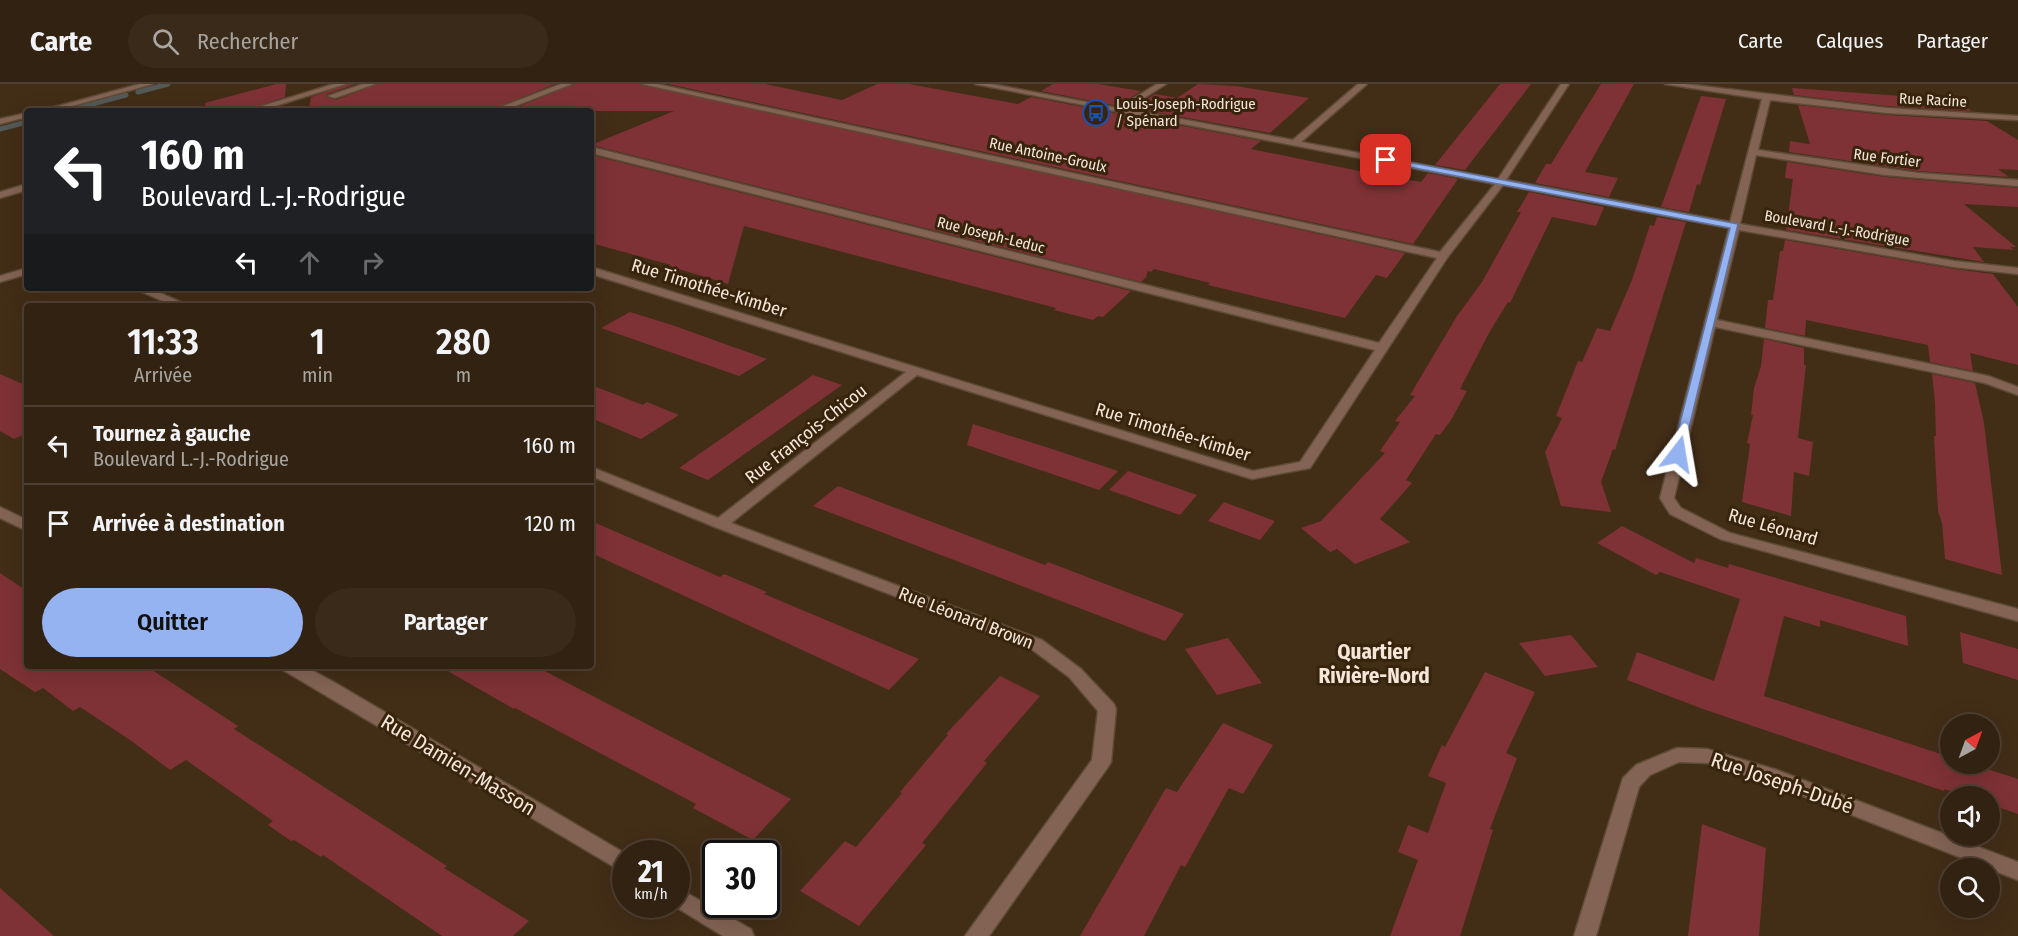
<!DOCTYPE html>
<html lang="fr">
<head>
<meta charset="utf-8">
<style>
  body { margin:0; font-family:"Fira Sans Condensed",sans-serif; background:#3a2a1a; color:#f1f3f6; height:100vh; display:flex; flex-direction:column; font-size:22px; white-space:nowrap }
  * { box-sizing:border-box; margin:0 }
  p { font-size:20px; color:#a8a49f }
  .icon { flex:none; width:33px; height:33px; fill:none; stroke:currentColor; stroke-width:2; stroke-linecap:round; stroke-linejoin:round }
  .map { position:relative; flex:1; overflow:hidden }
  .panel { position:absolute; left:24px; top:219px; width:570px; height:366px; display:flex; flex-direction:column; background:#322211; border-radius:6px; box-shadow:0 6px 24px #0002,0 0 0 2px #4d3f31 }
  .panel>* { flex:none }
  .hud { position:absolute; left:24px; top:24px; width:570px; height:183px; border-radius:6px; box-shadow:0 6px 24px #0002,0 0 0 2px #4d3f31; background:#202124; color:#fff; overflow:hidden }
  .needle { width:39px; rotate:41deg }
  .fabs { position:absolute; left:1940px; top:630px; display:grid; gap:12px }
  .fabs a { display:grid; place-items:center; width:60px; height:60px; border-radius:50%; background:#322211; box-shadow:0 6px 24px #0002,0 0 0 2px #4d3f31; font-size:30px }
  .speed { position:absolute; left:612px; top:756px; display:flex; gap:12px; font-size:30px; font-weight:700; text-align:center }
  .speed>* { display:grid; place-content:center; width:78px; height:78px; border-radius:50%; background:#322211; box-shadow:0 6px 24px #0002,0 0 0 2px #4d3f31; line-height:1 }
  .speed small { font-size:15px; font-weight:400 }
  .speed .limit { border:3px solid #111; border-radius:9px; background:#fff; color:#111 }
  .pin { position:absolute; display:grid; place-items:center; width:51px; height:51px; color:#fff; margin:-26px; border-radius:12px; box-shadow:0 3px 9px #0006 }
  .me { position:absolute; width:66px; margin:-33px; rotate:14deg; stroke-linejoin:round; filter:drop-shadow(0 0 4px #0008) }
  .turn { display:flex; align-items:center; gap:21px; height:126px; padding:0 18px; font-size:27px }
  .turn .icon { width:78px; height:78px; stroke-width:2.5 }
  .turn b { display:block; font-size:42px; line-height:51px }
  .lanes { display:flex; align-items:center; height:57px; padding:0 18px; background:#0003; justify-content:center; gap:30px; direction:ltr }
  .lanes .off { opacity:.35 }
  .eta { display:flex; justify-content:space-evenly; align-items:center; height:102px; text-align:center }
  .eta b { font-size:36px; font-weight:600; line-height:42px }
  .action { display:flex; gap:12px; margin-top:auto; padding:12px 18px }
  .action a { flex:1; height:69px; border-radius:36px; background:#95b2f1; color:#111; font-size:24px; font-weight:600; line-height:69px; text-align:center }
  .action a+a { background:#3a2a1a; color:#f1f3f6 }
  ul { padding:0; list-style:none }
  li { display:flex; align-items:center; gap:18px; height:78px; padding:0 18px; border-top:2px solid #4d3f31 }
  li div { flex:1 }
  li b { display:block; font-size:22px }
  li em { font-style:normal }
  header { display:flex; align-items:center; gap:36px; box-sizing:border-box; height:84px; padding:0 30px; background:#322211; border-bottom:2px solid #4d3f31 }
  header strong { font-size:28px }
  nav { display:flex; gap:33px; margin-inline-start:auto; font-size:21px }
  .search { width:420px; height:54px; background:#3a2a1a; display:flex; align-items:center; gap:15px; box-sizing:border-box; padding:0 21px; border-radius:33px; color:#a8a49f; font-size:22px }
  .map>svg:first-child { display:block }
  .lines { fill:none; stroke-linecap:round; stroke-linejoin:round }
  .stream { stroke:#535956; stroke-width:5 }
  .building { fill:#7e3235 }
  .minor-casing { stroke:#5e4b36; stroke-width:3 }
  .minor { fill:#836454; fill-rule:evenodd }
  .route { fill:#95b2f1; stroke:#61749d; stroke-width:1.5 }
  .labels { text-anchor:middle; stroke-width:6; stroke-linejoin:round; paint-order:stroke }
  .far-street-label { font-size:15px; fill:#f4e6d8; stroke:#38230c }
  .far-poi-label { font-size:15px; fill:#f4e6d8; stroke:#38230c; text-anchor:start }
  .street-label { font-size:18px; fill:#f4e6d8; stroke:#38230c }
  .quarter-label { font-size:21px; font-weight:bold; fill:#f4e6d8; stroke:#38230c }
  .near-street-label { font-size:21px; fill:#f4e6d8; stroke:#38230c }
</style>
</head>
<body>
<header>
<strong>Carte</strong>
<div class="search"><svg class="icon" aria-label="search" viewBox="0 0 24 24"><circle cx="10" cy="10" r="6"/><path d="M15 15l6 6"/></svg>Rechercher</div>
<nav><a>Carte</a><a>Calques</a><a>Partager</a></nav>
</header>
<div class="map">
<svg width="2018" height="852" viewBox="0 0 2018 852">
  <rect width="100%" height="100%" fill="#422d17"/>
  <g class="lines">
    <!-- stream -->
    <g class="stream">
      <polyline points="138,8 168,0"/>
      <polyline points="66,27 126,11"/>
      <polyline points="0,45 27,38"/>
    </g>
  </g>
  <!-- building -->
  <g class="building">
    <polygon points="276,0 286,0 285,13 244,27 206,27 205,19"/>
    <polygon points="348,0 356,0 327,10 326,13 336,16 377,0 555,0 488,27 321,27 309,24 311,13"/>
    <polygon points="574,0 640,0 1405,169 1387,194 1376,191 1345,234 1208,201 1210,199 1154,185 1151,188 1148,187 1146,193 1141,198 591,61 674,27 508,27"/>
    <polygon points="668,0 765,0 842,16 877,0 909,0 1018,20 1031,13 1261,57 1251,65 1364,88 1421,98 1428,89 1458,95 1413,160"/>
    <polygon points="1053,0 1098,0 1141,7 1118,22 1041,7"/>
    <polygon points="1198,0 1236,2 1309,14 1270,49 1133,24 1155,10 1177,14"/>
    <polygon points="1500,0 1531,0 1465,86 1435,81"/>
    <polygon points="1601,0 1634,0 1585,88 1618,94 1609,113 1535,99 1546,80 1551,80"/>
    <polygon points="1792,4 1955,16 1972,27 1887,22 1794,11"/>
    <polygon points="1701,12 1726,15 1700,101 1697,100 1689,128 1661,123"/>
    <polygon points="1798,21 1887,31 1987,37 2018,56 2018,86 1998,85 2009,93 1918,87 1789,68 1790,57 1810,60"/>
    <polygon points="591,71 1131,207 1103,233 1098,232 1093,236 1054,226 1056,224 744,142 728,200 669,182 671,181 591,159"/>
    <polygon points="1787,78 1885,93 2018,104 2018,123 1964,120 2016,163 2010,163 2014,166 1973,163 1984,178 1786,146 1793,95 1785,94"/>
    <polygon points="1529,108 1604,123 1596,142 1552,133 1510,219 1508,218 1489,249 1460,305 1467,307 1451,336 1440,351 1436,350 1406,396 1412,399 1380,435 1410,458 1355,480 1337,465 1330,468 1301,444 1321,437 1385,369 1380,367 1400,338 1395,337 1415,312 1410,311 1457,232 1482,198 1521,128 1517,128"/>
    <polygon points="1657,133 1686,138 1615,366 1613,365 1601,398 1611,428 1561,422 1545,368 1562,334 1556,332 1578,277 1582,278 1597,244 1610,247 1632,196 1650,141 1654,142"/>
    <polygon points="1785,156 1954,185 1993,190 2018,223 2018,281 1970,269 1973,287 1930,278 1928,261 1806,236 1805,252 1765,244 1768,216 1773,216 1780,167 1783,167"/>
    <polygon points="630,228 672,241 767,275 739,292 601,244"/>
    <polygon points="1764,255 1804,264 1804,281 1806,281 1798,354 1813,358 1809,392 1794,388 1791,432 1742,418 1750,360 1747,359 1753,331 1751,331 1754,304 1761,282"/>
    <polygon points="0,290 27,302 27,349 14,355 0,347"/>
    <polygon points="1932,290 1975,299 1984,339 2002,491 1945,475 1942,439 1938,427 1934,352 1936,352 1935,319"/>
    <polygon points="813,291 842,301 708,396 679,384"/>
    <polygon points="591,301 643,321 647,318 679,331 641,355 591,334"/>
    <polygon points="973,340 1052,365 1118,387 1099,406 967,361"/>
    <polygon points="1128,387 1197,411 1180,431 1109,406"/>
    <polygon points="838,402 1045,481 1048,478 1184,530 1165,557 813,422"/>
    <polygon points="1224,418 1275,437 1260,456 1208,437"/>
    <polygon points="591,437 720,493 724,490 767,508 764,510 919,575 889,606 591,469"/>
    <polygon points="1622,442 1694,479 1696,474 1728,484 1729,480 1906,532 1908,562 1820,536 1820,543 1784,532 1764,612 1950,673 1950,680 1972,680 2018,695 2018,730 1989,720 1989,712 1967,712 1944,705 1944,707 1703,625 1627,596 1637,568 1714,597 1740,515 1660,488 1656,491 1597,459"/>
    <polygon points="0,489 27,507 27,582 146,582 238,642 234,645 447,782 444,784 529,837 513,852 442,852 323,771 321,773 294,756 291,757 268,741 273,737 186,676 170,686 130,656 80,623 73,627 43,604 35,608 0,585"/>
    <polygon points="1960,548 2018,565 2018,596 1963,579"/>
    <polygon points="1571,551 1598,583 1545,592 1519,559"/>
    <polygon points="1228,554 1262,599 1217,611 1185,565"/>
    <polygon points="439,582 535,582 791,715 753,756 693,724 696,720 515,624 514,625"/>
    <polygon points="1485,588 1535,608 1506,669 1517,674 1490,745 1493,746 1460,852 1390,852 1418,776 1398,768 1408,741 1428,749 1446,699 1428,692 1442,661 1445,663"/>
    <polygon points="1000,592 1040,612 984,677 987,679 922,759 926,761 859,842 800,807 845,757 856,763 902,709 900,708 948,651 946,650"/>
    <polygon points="1223,639 1273,661 1243,710 1229,704 1185,783 1181,781 1144,852 1080,852 1166,704 1177,708"/>
    <polygon points="1702,740 1766,764 1759,852 1688,852"/>
    <polygon points="0,804 54,852 0,852"/>
  </g>
  <g class="lines">
    <!-- minor casing -->
    <g class="minor-casing">
      <g id="minor">
        <polygon points="140,0 153,0 54,27 40,27"/>
        <polygon points="334,0 346,0 259,27 246,27"/>
        <polygon points="363,0 375,0 335,14 328,12"/>
        <polygon points="561,0 572,0 502,27 490,27"/>
        <polygon points="642,0 657,0 1440,168 1495,100 975,0 991,0 1118,24 1157,0 1166,0 1127,25 1293,56 1358,0 1367,0 1301,58 1498,95 1561,0 1569,0 1506,96 1730,138 1762,15 1665,0 1685,0 1887,24 2018,32 2018,36 1887,29 1770,16 1758,66 1918,89 2018,96 2018,102 1885,91 1756,71 1740,140 1954,177 2018,184 2018,190 1954,183 1739,146 1717,236 1988,292 2018,303 2018,311 1985,299 1715,243 1674,414 1681,424 1730,449 2018,525 2018,537 1720,455 1670,430 1660,414 1729,144 1503,101 1447,174 1310,384 1252,395 917,291 731,439 1042,556 1081,585 1114,620 1116,625 1111,678 1108,683 989,852 965,852 1092,676 1098,627 1069,593 1030,564 715,443 591,392 591,383 718,434 906,288 591,190 591,183 1253,387 1300,378 1375,266 591,69 591,63 1379,259 1437,174"/>
        <polygon points="27,29 27,33 0,40 0,35"/>
        <polygon points="27,100 27,106 0,114 0,108"/>
        <polygon points="27,184 27,190 0,198 0,192"/>
        <polygon points="133,204 149,204 190,222 174,222"/>
        <polygon points="0,423 27,436 27,447 0,434"/>
        <polygon points="280,582 304,582 332,597 626,770 626,790 283,586"/>
        <polygon points="1677,664 1707,665 1777,686 2018,778 2018,796 1765,697 1707,679 1679,678 1650,691 1639,703 1596,852 1574,852 1623,694 1636,681"/>
        <polygon points="676,803 751,845 754,852 723,852 671,820 676,820"/>
      </g>
    </g>
    <!-- minor -->
    <use href="#minor" class="minor"/>
  </g>
  <!-- route -->
  <polygon class="route" points="1386,74 1738,140 1682,373 1678,374 1672,370 1730,144 1383,78 1382,76"/>
  <!-- icons -->
  <defs>
    <g id="bus-ring" transform="scale(1.35)"><circle r="9.5" fill="#38230c" stroke="#1a4fb4" stroke-width="1.5"/><path d="M-5-6H5V4H4V6H2V4H-2V6H-4V4H-5ZM-3.5-4V0h7V-4ZM-3.5 1.2v1.5H-2V1.2ZM2 1.2v1.5H3.5V1.2Z" fill="#1a4fb4"/></g>
  </defs>
  <g fill-rule="evenodd">
    <use href="#bus-ring" x="1096" y="29"/>
  </g>
  <g class="labels">
    <!-- far-street labels -->
    <g class="far-street-label">
      <text transform="translate(1933 16) rotate(3)" y="5">Rue Racine</text>
      <text transform="translate(1048 71) rotate(12)" y="5">Rue Antoine-Groulx</text>
      <text transform="translate(1887 74) rotate(7)" y="5">Rue Fortier</text>
      <text transform="translate(1837 144) rotate(10)" y="5">Boulevard L.-J.-Rodrigue</text>
      <text transform="translate(991 151) rotate(14)" y="5">Rue Joseph-Leduc</text>
    </g>
    <!-- far-poi labels -->
    <g class="far-poi-label">
      <text x="1116" y="25">Louis-Joseph-Rodrigue<tspan x="1116" dy="17">/ Spénard</tspan></text>
    </g>
    <!-- street labels -->
    <g class="street-label">
      <text transform="translate(709 204) rotate(17)" y="6">Rue Timothée-Kimber</text>
      <text transform="translate(1173 348) rotate(17)" y="6">Rue Timothée-Kimber</text>
      <text transform="translate(806 350) rotate(-38)" y="6">Rue François-Chicou</text>
      <text transform="translate(1773 443) rotate(16)" y="6">Rue Léonard</text>
      <text transform="translate(966 534) rotate(21)" y="6">Rue Léonard Brown</text>
    </g>
    <!-- quarter labels -->
    <g class="quarter-label">
      <text x="1374" y="575">Quartier<tspan x="1374" dy="24">Rivière-Nord</tspan></text>
    </g>
    <!-- near-street labels -->
    <g class="near-street-label">
      <text transform="translate(458 681) rotate(31)" y="7">Rue Damien-Masson</text>
      <text transform="translate(1782 699) rotate(19)" y="7">Rue Joseph-Dubé</text>
    </g>
  </g>
</svg>
<div class="fabs">
<a><svg class="needle" viewBox="-14 -14 28 28"><path d="M0-13l5 13h-10z" fill="#e53935"/><path d="M0 13l5-13h-10z" fill="#a8a49f"/></svg></a>
<a><svg class="icon" aria-label="sound" viewBox="0 0 24 24"><path d="M4 9h4l5-4v14l-5-4H4zM17 9q2 3 0 6"/></svg></a>
<a><svg class="icon" aria-label="search" viewBox="0 0 24 24"><circle cx="10" cy="10" r="6"/><path d="M15 15l6 6"/></svg></a>
</div>
<div class="speed"><div>21<small>km/h</small></div><div class="limit">30</div></div>
<div class="pin" style="left:1386px;top:76px;background:#d93025"><svg class="icon" aria-label="arrive" viewBox="0 0 24 24"><path d="M6 21V4h12l-3 4 3 4H6"/></svg></div>
<svg class="me" style="left:1678px;top:370px" viewBox="-20 -20 40 40"><path d="M0-17L14 15 0 8-14 15z" fill="#95b2f1" stroke="#fff" stroke-width="4"/></svg>
<div class="hud">
<div class="turn"><svg class="icon" aria-label="left" viewBox="0 0 24 24"><path d="M17 20v-9H6M10 6l-5 5 5 5"/></svg><div><b>160 m</b>Boulevard L.-J.-Rodrigue</div></div>
<div class="lanes"><svg class="icon" aria-label="left" viewBox="0 0 24 24"><path d="M17 20v-9H6M10 6l-5 5 5 5"/></svg><svg class="icon off" aria-label="ahead" viewBox="0 0 24 24"><path d="M12 20V5M6 11l6-6 6 6"/></svg><svg class="icon off" aria-label="right" viewBox="0 0 24 24"><path d="M7 20v-9h11M14 6l5 5-5 5"/></svg></div>
</div>
<section class="panel">
<div class="eta">
<div><b>11:33</b><p>Arrivée</p></div>
<div><b>1</b><p>min</p></div>
<div><b>280</b><p>m</p></div>
</div>
<ul>
<li><svg class="icon" aria-label="left" viewBox="0 0 24 24"><path d="M17 20v-9H6M10 6l-5 5 5 5"/></svg><div><b>Tournez à gauche</b><p>Boulevard L.-J.-Rodrigue</p></div><em>160 m</em></li>
<li><svg class="icon" aria-label="arrive" viewBox="0 0 24 24"><path d="M6 21V4h12l-3 4 3 4H6"/></svg><div><b>Arrivée à destination</b></div><em>120 m</em></li>
</ul>
<div class="action"><a>Quitter</a><a>Partager</a></div>
</section>
</div>
</body>
</html>
